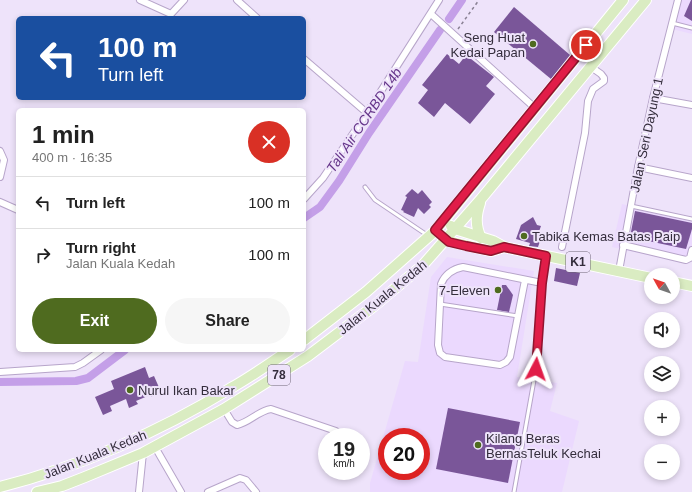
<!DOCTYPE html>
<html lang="en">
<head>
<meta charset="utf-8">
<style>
  body { margin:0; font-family:Helvetica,sans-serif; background:#f6f6f6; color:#222; height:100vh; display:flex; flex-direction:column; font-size:15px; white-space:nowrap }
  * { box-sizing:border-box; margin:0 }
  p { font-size:13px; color:#767676 }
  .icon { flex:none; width:22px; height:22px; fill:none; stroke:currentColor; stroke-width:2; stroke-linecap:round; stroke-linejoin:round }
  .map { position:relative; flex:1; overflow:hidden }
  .drawer { position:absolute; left:16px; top:108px; width:290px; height:244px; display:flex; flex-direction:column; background:#fff; border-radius:6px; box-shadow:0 2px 6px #0003 }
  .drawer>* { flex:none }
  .top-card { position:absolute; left:16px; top:16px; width:290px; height:84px; border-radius:6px; box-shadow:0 2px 6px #0003; background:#1a4fa0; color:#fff; overflow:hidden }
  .needle { width:26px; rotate:310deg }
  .controls { position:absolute; left:644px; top:268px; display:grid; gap:8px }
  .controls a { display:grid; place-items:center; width:36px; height:36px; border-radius:50%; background:#fff; box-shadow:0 2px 6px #0003; font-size:20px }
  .speed { position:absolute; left:318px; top:428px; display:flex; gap:8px; font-size:20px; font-weight:700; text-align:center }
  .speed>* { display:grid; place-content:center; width:52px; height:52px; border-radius:50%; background:#fff; box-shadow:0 2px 6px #0003; line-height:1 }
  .speed small { font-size:10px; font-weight:400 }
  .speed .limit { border:6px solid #d22; background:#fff; color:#111 }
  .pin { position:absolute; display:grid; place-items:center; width:34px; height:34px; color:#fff; margin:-17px; border:2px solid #fff; border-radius:50%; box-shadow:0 1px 4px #0007 }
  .me { position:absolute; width:44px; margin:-22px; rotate:4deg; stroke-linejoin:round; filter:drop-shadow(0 0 3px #0008) }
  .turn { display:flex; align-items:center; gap:14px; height:84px; padding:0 16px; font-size:18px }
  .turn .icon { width:52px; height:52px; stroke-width:2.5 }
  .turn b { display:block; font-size:28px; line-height:34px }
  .round { display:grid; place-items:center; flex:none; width:42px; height:42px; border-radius:21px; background:#f6f6f6 }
  .head { display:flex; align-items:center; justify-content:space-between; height:68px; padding:0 16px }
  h1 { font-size:24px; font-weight:800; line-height:30px }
  .button { display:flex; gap:8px; margin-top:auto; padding:8px 16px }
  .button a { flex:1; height:46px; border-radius:24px; background:#4f6b1f; color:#fff; font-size:16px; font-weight:800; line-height:46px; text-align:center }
  .button a+a { background:#f6f6f6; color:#222 }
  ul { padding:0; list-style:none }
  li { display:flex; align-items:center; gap:12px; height:52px; padding:0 16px; border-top:1px solid #e0e0e0 }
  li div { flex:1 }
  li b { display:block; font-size:15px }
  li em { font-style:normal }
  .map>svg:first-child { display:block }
  .built { fill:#ebd9fe; fill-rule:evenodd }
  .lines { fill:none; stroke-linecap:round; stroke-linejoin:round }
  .canal { stroke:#c49fe8; stroke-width:8 }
  .building { fill:#7a5699 }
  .service-casing { stroke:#b7a5ca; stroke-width:5 }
  .minor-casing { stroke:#b7a5ca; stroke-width:8 }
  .primary-casing { stroke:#fff; stroke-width:12 }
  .path { stroke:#898093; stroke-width:1.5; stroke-dasharray:3 3; stroke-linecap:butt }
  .service { stroke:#fff; stroke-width:3 }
  .minor { stroke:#fff; stroke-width:6 }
  .primary { stroke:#daecc2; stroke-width:10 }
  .route-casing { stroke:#92132f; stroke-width:10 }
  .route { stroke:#e11d48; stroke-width:7 }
  .poi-dot { fill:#4f6b1f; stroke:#eee3fa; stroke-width:1.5 }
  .labels { text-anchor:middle; stroke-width:4; stroke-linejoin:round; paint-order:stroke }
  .shield { fill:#eee3fa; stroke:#6c6475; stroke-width:1 }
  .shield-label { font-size:12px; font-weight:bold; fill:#342d3c }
  .poi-label { font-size:13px; fill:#342d3c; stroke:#eee3fa; text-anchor:start }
  .street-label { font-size:13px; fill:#342d3c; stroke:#eee3fa }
  .water-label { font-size:14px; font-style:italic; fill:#65358a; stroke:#eee3fa }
</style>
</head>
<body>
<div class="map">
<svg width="692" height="492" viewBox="0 0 692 492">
  <rect width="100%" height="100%" fill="#eee3fa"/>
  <!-- built -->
  <g class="built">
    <polygon points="674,0 692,0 692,34 668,28"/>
    <polygon points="622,204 692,220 692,250 688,264 612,247"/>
    <path d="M447,257L534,271L517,377L557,383L550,411L579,421L562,492H370V483L405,361L418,362L431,277ZM387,437H421V471H387Z"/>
  </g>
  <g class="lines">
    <!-- canal -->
    <g class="canal">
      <polyline points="449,19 462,0"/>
      <polyline points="304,218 320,207 339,181 369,133 440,30"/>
      <polyline points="0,382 76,381 88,378 125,350"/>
    </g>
  </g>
  <!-- building -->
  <g class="building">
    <polygon points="691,0 692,0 692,21 684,16"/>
    <polygon points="514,7 570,55 551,79 494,32"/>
    <polygon points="447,54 459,64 466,55 494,77 486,86 495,94 470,124 445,103 434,117 418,103 428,90 422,85"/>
    <polygon points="412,189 418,194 422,190 432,202 429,205 431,207 424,214 418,208 414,217 403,212 404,211 401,210 407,197 405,196"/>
    <polygon points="635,211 692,223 692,229 686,249 634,238 631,232"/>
    <polygon points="533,217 537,225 541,226 536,240 540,241 538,247 529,246 530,243 516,239 521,225"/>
    <polygon points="556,268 580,273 577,286 554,281"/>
    <polygon points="502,285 506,285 513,295 509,312 497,310"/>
    <polygon points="145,367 149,378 154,376 161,392 151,397 150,395 136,401 138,404 129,408 126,399 110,406 112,411 103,415 95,397 114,389 111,381"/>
    <polygon points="448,408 520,422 508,483 436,469"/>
  </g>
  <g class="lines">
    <!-- service casing -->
    <g class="service-casing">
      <g id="service">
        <polyline points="672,23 692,28"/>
        <polyline points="365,187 375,200 427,235"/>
        <polyline points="631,206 692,219"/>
        <polyline points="440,304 518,316"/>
        <polyline points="514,492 536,369 542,283"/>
      </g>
    </g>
    <!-- minor casing -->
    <g class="minor-casing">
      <g id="minor">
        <polyline points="140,0 171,14 184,0"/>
        <polyline points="237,0 257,18"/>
        <polyline points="431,14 535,108"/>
        <polyline points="304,59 367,113"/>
        <polyline points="653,98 692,105"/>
        <polyline points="0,151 4,160 0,177"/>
        <polyline points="638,167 692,178"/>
        <polyline points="304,199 323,178 367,113 439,0"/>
        <polyline points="0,202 18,210"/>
        <polyline points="623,245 686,260 690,258 692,250"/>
        <polyline points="562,247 585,133 588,101 593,89 604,81 604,78 601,74 591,67"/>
        <polyline points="619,271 638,167 653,98 678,0"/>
        <path d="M525,280L510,357L506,362L500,365L445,357L440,353L438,345L441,284C445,274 453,269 463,267L542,283L545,256"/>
        <polyline points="0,372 75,367 83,363 101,350"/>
        <path d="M224,409L232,422L237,425C250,422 258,411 271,409L336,431"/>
        <polyline points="155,447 181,492"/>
        <polyline points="139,492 143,453"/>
        <polyline points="208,492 240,478 246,480 256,492"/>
      </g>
    </g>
    <!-- primary casing -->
    <g class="primary-casing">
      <g id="primary">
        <path d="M480,203C476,215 475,225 481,238"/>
        <polyline points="451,226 455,229 493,241 504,247 651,278"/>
        <polyline points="442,236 452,242 491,251 504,247"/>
        <polyline points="673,282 692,286"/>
        <polyline points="304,340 366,292 435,231 623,0"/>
        <path d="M0,487C82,466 159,432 231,388C251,377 270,363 290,350"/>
        <polyline points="37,492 62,486 85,477 143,453 224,409 308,356 374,306 423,265 481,199 646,0"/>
      </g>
    </g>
    <!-- path -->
    <polyline class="path" points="458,29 479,0"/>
    <!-- service -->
    <use href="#service" class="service"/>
    <!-- minor -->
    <use href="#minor" class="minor"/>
    <!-- primary -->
    <use href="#primary" class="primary"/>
  </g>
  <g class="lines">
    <!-- route casing -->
    <g class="route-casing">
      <polyline id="route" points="536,369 542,283 546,256 504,247 491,251 466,246 449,242 435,230 586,45"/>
    </g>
    <!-- route -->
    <use href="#route" class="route"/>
  </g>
  <!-- markers -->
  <g class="poi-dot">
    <circle cx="533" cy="44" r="4"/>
    <circle cx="524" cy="236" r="4"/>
    <circle cx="498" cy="290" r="4"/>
    <circle cx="130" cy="390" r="4"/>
    <circle cx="478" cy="445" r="4"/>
  </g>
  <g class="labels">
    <!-- shield labels -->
    <g class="shield">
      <rect x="566" y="252" width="24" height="20" rx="3"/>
      <rect x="268" y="365" width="22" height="20" rx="3"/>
    </g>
    <g class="shield-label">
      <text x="578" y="266">K1</text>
      <text x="279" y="379">78</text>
    </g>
    <!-- poi labels -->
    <g class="poi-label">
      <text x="525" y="42" text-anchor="end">Seng Huat<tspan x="525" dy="15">Kedai Papan</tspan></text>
      <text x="532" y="241">Tabika Kemas Batas Paip</text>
      <text x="490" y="295" text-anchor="end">7-Eleven</text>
      <text x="138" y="395">Nurul Ikan Bakar</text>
      <text x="486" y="443">Kilang Beras<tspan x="486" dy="15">BernasTeluk Kechai</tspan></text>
    </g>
    <!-- street labels -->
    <g class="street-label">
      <text transform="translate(646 135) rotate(-78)" y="5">Jalan Seri Dayung 1</text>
      <text transform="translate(382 297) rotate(-39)" y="5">Jalan Kuala Kedah</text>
      <text transform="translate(95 454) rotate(-22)" y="5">Jalan Kuala Kedah</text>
    </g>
    <!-- water labels -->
    <g class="water-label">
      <text transform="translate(364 120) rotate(-56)" y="5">Tali Air CCRBD 14b</text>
    </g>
  </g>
</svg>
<div class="controls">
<a><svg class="needle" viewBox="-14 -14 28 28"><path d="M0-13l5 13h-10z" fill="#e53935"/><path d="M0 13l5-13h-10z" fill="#767676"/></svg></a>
<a><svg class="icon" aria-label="sound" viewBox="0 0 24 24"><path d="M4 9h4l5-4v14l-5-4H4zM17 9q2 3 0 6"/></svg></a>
<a><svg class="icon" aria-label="layers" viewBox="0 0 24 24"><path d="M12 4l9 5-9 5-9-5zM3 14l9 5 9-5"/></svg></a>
<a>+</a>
<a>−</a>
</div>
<div class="speed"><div>19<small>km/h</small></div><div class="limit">20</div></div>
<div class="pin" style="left:586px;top:45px;background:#d93025"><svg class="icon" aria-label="arrive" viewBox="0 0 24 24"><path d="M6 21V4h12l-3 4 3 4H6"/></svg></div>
<svg class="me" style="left:536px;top:369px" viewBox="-20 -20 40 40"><path d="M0-17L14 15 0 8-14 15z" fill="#e11d48" stroke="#fff" stroke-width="4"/></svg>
<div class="top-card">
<div class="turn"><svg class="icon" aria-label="left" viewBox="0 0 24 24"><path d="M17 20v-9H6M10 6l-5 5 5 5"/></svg><div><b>100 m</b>Turn left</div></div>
</div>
<section class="drawer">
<div class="head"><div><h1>1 min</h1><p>400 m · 16:35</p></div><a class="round" style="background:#d93025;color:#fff"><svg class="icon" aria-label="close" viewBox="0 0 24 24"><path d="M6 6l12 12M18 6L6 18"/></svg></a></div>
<ul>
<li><svg class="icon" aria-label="left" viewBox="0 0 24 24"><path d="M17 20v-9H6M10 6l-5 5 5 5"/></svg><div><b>Turn left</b></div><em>100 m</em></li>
<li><svg class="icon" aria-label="right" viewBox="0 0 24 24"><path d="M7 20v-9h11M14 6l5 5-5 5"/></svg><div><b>Turn right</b><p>Jalan Kuala Kedah</p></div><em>100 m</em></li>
</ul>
<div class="button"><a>Exit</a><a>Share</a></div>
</section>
</div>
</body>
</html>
